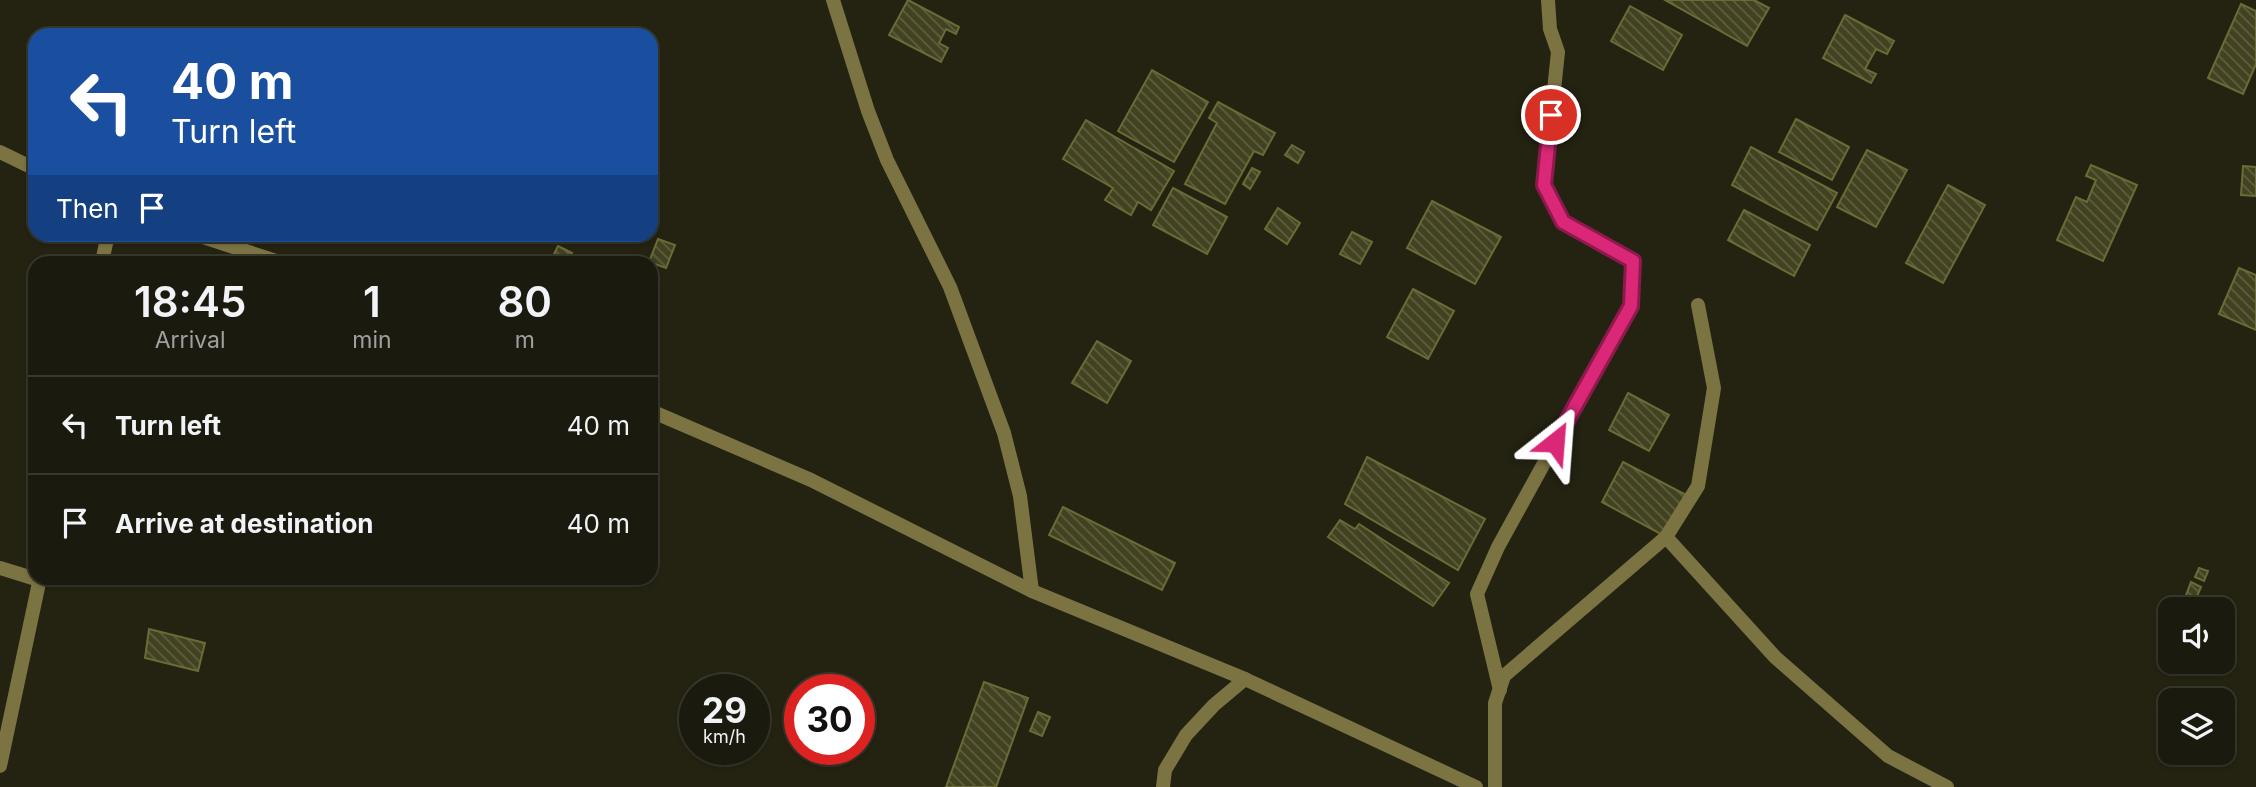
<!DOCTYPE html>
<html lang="en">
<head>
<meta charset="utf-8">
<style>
  body { margin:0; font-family:Inter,sans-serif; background:#28271c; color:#f1f3f6; height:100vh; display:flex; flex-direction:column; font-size:26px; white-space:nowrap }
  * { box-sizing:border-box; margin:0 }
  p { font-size:23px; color:#a0a19e }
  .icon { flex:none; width:38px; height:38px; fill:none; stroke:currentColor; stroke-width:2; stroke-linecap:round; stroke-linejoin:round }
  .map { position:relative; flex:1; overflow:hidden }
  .drawer { position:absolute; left:28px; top:256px; width:630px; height:329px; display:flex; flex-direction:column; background:#1b1a0e; border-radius:21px; box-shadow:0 2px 5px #0004,0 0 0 2px #39382e }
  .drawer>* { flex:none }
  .banner { position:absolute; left:28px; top:28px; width:630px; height:214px; border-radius:21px; box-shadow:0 2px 5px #0004,0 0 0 2px #39382e; background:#1a4fa0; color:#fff; overflow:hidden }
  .buttons { position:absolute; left:2158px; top:597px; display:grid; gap:14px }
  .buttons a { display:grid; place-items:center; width:77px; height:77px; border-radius:14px; background:#1b1a0e; box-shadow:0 2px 5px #0004,0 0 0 2px #39382e; font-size:35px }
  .speed { position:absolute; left:679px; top:674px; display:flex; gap:14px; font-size:35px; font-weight:700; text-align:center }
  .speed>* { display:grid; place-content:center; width:91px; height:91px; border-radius:50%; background:#1b1a0e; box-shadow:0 2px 5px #0004,0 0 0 2px #39382e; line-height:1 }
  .speed small { font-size:18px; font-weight:400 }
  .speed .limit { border:10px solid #d22; background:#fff; color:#111 }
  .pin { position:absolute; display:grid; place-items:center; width:60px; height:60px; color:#fff; margin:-30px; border:4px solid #fff; border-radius:50%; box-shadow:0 2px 7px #0007 }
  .me { position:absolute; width:77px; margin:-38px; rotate:28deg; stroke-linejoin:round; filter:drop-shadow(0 0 5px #0008) }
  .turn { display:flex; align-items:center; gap:24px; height:147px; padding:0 28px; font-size:32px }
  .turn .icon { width:91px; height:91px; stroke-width:2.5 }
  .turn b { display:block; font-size:49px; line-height:60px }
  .then { display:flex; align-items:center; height:66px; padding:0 28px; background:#0003; gap:14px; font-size:26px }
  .eta { display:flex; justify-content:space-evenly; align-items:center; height:119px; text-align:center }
  .eta b { font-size:42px; font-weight:600; line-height:49px }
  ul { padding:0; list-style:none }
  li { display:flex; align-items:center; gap:21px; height:98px; padding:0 28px; border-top:2px solid #39382e }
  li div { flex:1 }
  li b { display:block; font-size:26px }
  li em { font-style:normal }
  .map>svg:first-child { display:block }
  .building { fill:url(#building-back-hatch); stroke:#6b6b36; stroke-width:2 }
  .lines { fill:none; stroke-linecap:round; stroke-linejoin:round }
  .minor { stroke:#7c7343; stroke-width:14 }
  .route-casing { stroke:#8e194d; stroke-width:18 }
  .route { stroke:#db2777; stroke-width:12 }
</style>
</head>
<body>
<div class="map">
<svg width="2256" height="787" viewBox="0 0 2256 787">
  <defs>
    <pattern id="building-back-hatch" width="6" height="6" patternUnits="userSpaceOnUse" patternTransform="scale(1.75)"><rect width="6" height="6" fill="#424221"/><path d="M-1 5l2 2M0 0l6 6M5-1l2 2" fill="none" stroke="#5e5e41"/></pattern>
  </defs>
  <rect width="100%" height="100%" fill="#242312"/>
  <!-- building -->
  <g class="building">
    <polygon points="908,0 959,27 956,34 946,29 939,43 948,48 941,62 889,35"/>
    <polygon points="1665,0 1754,0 1769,8 1747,46"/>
    <polygon points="2241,4 2256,11 2256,64 2243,94 2208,78"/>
    <polygon points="1630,6 1682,35 1663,70 1611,41"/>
    <polygon points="1845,15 1894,41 1887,54 1876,49 1865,69 1876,74 1871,83 1823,58"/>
    <polygon points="1152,70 1208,102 1174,162 1118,131"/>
    <polygon points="1218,102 1275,133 1263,155 1254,151 1225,204 1185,184 1217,123 1209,118"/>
    <polygon points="1796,119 1849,147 1832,180 1779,152"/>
    <polygon points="1086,120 1174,171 1151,210 1138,202 1131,215 1105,200 1113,188 1063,159"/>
    <polygon points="1292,145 1304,152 1298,163 1285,155"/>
    <polygon points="1751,147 1837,193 1817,230 1732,185"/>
    <polygon points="1867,150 1907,170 1876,227 1837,207"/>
    <polygon points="2091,165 2137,185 2103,261 2057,240 2076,197 2087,202 2096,180 2086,176"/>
    <polygon points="2243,166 2256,167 2256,196 2241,195"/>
    <polygon points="1252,168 1260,172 1250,189 1243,184"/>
    <polygon points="1948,185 1985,205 1943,283 1906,263"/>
    <polygon points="1173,188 1227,217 1207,254 1153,225"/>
    <polygon points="1432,201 1501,237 1475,284 1407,248"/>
    <polygon points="1278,208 1300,223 1287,244 1265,229"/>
    <polygon points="1744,210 1810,245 1794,276 1728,240"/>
    <polygon points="1352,232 1372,242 1360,264 1340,254"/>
    <polygon points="658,239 675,245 666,268 649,262"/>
    <polygon points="558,246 572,253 567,262 550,262"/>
    <polygon points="2239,268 2256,275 2256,330 2219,314"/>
    <polygon points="1413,289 1454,311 1428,359 1387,337"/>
    <polygon points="1097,341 1131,361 1107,403 1072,383"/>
    <polygon points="1628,393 1669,415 1649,451 1609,430"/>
    <polygon points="1367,457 1485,519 1458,570 1345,504"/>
    <polygon points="1623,462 1688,496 1666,537 1602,502"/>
    <polygon points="1063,507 1175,563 1162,590 1049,535"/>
    <polygon points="1340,520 1355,529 1359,524 1449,583 1433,606 1328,537"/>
    <polygon points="2199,568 2208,571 2204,581 2195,577"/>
    <polygon points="2191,582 2201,587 2194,603 2185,598"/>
    <polygon points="149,629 205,643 198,671 145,658"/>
    <polygon points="984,682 1028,698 996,787 946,787"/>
    <polygon points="1038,712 1050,717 1042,736 1030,731"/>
  </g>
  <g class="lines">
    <!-- minor -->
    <g class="minor">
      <polyline points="833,0 868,111 887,160 950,287 1004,433 1020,496 1032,591"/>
      <polyline points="0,152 35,169"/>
      <polyline points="194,234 279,262"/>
      <polyline points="102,262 108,234"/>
      <polyline points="651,411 811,480 1032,591 1245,679 1476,787"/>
      <polyline points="1666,537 1775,657 1888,756 1947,787"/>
      <polyline points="0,568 39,580"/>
      <polyline points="1500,690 1477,594 1498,547 1631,305 1633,261 1563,222 1544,185 1558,52 1550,29 1548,0"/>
      <polyline points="0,766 40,578"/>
      <polyline points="1163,787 1165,770 1186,735 1214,705 1245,679"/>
      <polyline points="1495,787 1495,703 1504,676 1666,537 1698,486 1714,388 1698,305"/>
    </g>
  </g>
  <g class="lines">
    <!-- route casing -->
    <g class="route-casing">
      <polyline id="route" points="1551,115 1544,185 1563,222 1633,261 1631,306 1555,442"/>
    </g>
    <!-- route -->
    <use href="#route" class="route"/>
  </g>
</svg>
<div class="buttons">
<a><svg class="icon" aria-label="sound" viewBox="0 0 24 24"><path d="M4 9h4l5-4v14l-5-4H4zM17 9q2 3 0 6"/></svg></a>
<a><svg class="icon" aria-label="layers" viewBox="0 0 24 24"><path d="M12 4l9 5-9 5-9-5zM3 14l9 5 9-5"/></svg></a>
</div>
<div class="speed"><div>29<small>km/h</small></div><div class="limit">30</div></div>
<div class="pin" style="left:1551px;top:115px;background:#d93025"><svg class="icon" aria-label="arrive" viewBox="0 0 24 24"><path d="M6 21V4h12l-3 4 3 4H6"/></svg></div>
<svg class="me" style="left:1555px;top:442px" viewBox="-20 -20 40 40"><path d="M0-17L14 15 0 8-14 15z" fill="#db2777" stroke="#fff" stroke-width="4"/></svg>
<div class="banner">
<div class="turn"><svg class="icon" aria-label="left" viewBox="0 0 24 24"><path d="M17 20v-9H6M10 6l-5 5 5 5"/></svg><div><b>40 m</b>Turn left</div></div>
<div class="then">Then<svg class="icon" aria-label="arrive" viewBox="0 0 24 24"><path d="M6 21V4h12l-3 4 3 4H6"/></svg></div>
</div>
<section class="drawer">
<div class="eta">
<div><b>18:45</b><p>Arrival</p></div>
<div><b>1</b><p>min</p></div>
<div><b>80</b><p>m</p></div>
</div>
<ul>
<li><svg class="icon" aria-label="left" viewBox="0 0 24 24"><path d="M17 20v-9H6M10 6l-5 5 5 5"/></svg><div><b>Turn left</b></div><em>40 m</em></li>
<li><svg class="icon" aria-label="arrive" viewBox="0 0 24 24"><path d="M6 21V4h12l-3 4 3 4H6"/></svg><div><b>Arrive at destination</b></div><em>40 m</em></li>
</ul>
</section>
</div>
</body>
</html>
